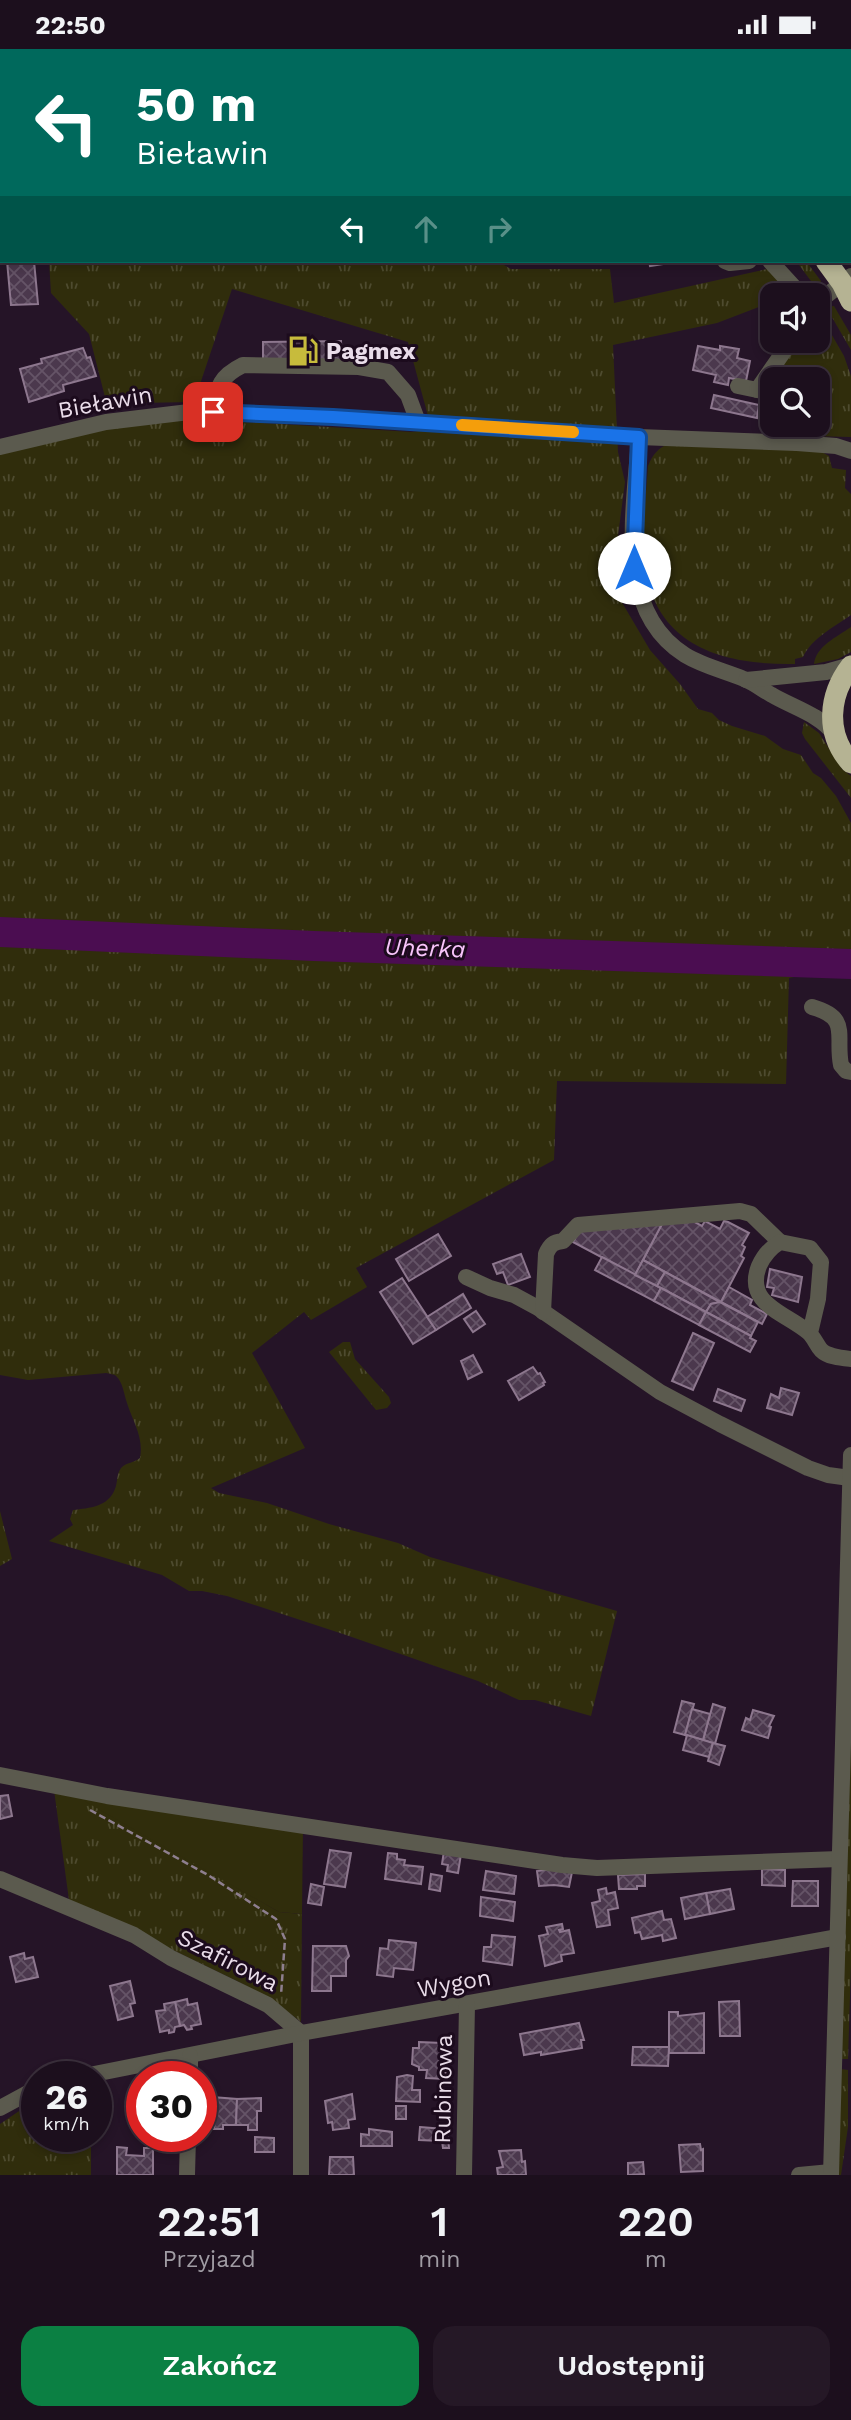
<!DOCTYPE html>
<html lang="pl">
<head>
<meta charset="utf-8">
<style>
  body { margin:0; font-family:"Work Sans",sans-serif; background:#251826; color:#f1f3f6; height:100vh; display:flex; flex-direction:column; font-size:26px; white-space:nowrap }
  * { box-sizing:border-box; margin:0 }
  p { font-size:23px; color:#a09ca4 }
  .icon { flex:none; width:38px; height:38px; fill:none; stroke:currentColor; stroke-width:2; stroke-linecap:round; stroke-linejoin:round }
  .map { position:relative; height:2126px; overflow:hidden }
  .details { display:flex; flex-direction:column; background:#1c0f1d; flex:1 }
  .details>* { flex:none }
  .banner { position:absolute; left:0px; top:0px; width:852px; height:214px; box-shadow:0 4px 10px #0003,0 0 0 2px #3a2f3b; background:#00695c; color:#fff; overflow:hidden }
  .buttons { position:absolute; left:760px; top:234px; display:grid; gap:14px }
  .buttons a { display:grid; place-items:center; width:70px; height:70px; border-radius:14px; background:#1c0f1d; box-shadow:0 4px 10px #0003,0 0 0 2px #3a2f3b; font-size:35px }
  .speed { position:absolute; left:21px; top:2012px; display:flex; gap:14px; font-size:35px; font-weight:700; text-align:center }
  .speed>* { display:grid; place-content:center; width:91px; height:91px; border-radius:50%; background:#1c0f1d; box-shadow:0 4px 10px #0003,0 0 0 2px #3a2f3b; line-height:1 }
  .speed small { font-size:18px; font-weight:400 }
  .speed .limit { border:10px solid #d22; background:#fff; color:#111 }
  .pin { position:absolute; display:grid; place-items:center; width:60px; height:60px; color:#fff; margin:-30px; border-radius:14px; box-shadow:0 4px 10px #0006 }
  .me { position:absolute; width:77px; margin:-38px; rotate:0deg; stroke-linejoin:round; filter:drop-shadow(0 0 5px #0008) }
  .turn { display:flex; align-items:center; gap:24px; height:147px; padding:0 21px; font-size:32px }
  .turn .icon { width:91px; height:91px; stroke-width:2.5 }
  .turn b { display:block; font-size:49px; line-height:60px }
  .lanes { display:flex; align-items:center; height:66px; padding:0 21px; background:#0003; justify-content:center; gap:35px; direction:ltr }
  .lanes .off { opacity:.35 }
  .eta { display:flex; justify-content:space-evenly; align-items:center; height:119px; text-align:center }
  .eta b { font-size:42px; font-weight:600; line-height:49px }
  .cta { display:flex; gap:14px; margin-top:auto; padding:14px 21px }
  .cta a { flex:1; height:80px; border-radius:21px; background:#0b8043; color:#fff; font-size:28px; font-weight:600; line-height:80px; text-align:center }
  .cta a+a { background:#251826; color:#f1f3f6 }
  .status { display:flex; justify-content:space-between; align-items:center; height:49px; padding:0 35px; background:#1c0f1d; direction:ltr }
  .status svg { height:19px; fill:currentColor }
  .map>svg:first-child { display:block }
  .grass { fill:url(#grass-tufts) }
  .garden { fill:#302d0c }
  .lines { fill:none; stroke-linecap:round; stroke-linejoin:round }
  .river { stroke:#4b0d51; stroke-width:30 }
  .building { fill:url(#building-cross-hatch); stroke:#8d778e; stroke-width:2 }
  .path { stroke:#8e7f8f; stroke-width:2.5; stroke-dasharray:7 3.5; stroke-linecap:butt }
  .minor { stroke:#5b5a4e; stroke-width:16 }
  .highway { stroke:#b5b393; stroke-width:21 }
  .route-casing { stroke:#114b97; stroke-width:18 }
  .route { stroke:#1a73e8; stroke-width:12 }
  .slow { stroke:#f59e0b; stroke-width:12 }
  .labels { text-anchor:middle; stroke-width:6; stroke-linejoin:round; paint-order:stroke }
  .poi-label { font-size:23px; font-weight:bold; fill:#e9dce9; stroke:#1c0b1d; text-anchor:start }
  .street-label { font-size:23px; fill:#e9dce9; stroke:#1c0b1d }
  .water-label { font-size:24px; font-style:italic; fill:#f8c4fb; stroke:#1c0b1d }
</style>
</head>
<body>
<div class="status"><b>22:50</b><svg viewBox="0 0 49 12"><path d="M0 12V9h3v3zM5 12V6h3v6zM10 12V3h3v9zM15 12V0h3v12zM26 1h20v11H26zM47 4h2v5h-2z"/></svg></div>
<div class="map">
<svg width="851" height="2126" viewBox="0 0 851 2126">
  <defs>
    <pattern id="grass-tufts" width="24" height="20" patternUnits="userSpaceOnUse" patternTransform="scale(1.75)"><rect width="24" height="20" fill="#302d0c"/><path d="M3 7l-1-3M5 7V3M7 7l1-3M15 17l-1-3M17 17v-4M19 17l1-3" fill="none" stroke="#4e4b2f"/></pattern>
    <pattern id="building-cross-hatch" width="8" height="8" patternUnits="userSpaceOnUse" patternTransform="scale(1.75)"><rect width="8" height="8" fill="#4b384d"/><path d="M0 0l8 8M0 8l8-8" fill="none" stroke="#655467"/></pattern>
  </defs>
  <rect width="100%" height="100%" fill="#251427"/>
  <!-- grass -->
  <g class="grass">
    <polygon points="0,0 49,2 2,2 2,98"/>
    <path d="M49,212H497L511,220H610L614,254L767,220L792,245L772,247V253L717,274L613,296L618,403L625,433L614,518L617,545L650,601L680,635L698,660L712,664L719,671L732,677L765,687L783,700L801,706L813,724L821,729L836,747L851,774V902L835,920L789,929L786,1035L557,1032L554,1111L356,1219L367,1238L311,1271L304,1263L252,1304L305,1399L211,1439L219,1444L267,1454L329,1475L398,1494L430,1508L617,1562L591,1667L535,1651H519L478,1632L346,1586L227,1547L202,1542H189L162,1526L49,1492L73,1476L70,1470L73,1461C90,1459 108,1458 115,1440C118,1433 116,1426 121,1419C127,1413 134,1414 140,1409C144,1388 133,1373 127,1354C124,1346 123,1333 116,1327C114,1325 109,1325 106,1324L28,1331L0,1326V403L105,378L176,372H227L412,383L425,381L428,367L408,293L232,240L194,353L136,354L108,360L89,285L51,244Z"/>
    <polygon points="796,212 806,212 821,232 821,237 817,240"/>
    <polygon points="834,257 851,286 851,301 826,258"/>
    <polygon points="821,267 844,307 851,327 851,388 811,387 802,379 802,376 817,376 817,373 821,373 817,355 817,331 774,331 773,329 801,292 817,292 817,272"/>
    <path d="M670,394L820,402L829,407L832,419L846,421L845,439L851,445V566C834,578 812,589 803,608L795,610V615C728,616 660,600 646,524C640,489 646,452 648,417C653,405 658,399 670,394Z"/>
    <path d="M851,578V603L838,610L814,615C816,597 837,588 851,578Z"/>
    <polygon points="804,673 819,684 842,720 851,727 851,749 805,690 802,684"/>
    <polygon points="343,1293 350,1293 355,1310 389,1348 391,1354 387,1359 376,1361 329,1303"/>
    <polygon points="0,1462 12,1510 0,1517"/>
    <polygon points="851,1588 851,1914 848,2010 840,2010"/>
    <polygon points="54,1741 82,1746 279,1863 302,1865 301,1973 272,1951 239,1933 69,1851"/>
    <polygon points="840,2020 848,2021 848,2078 841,2126 837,2126"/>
    <polygon points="37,2053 37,2088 91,2088 91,2126 0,2126 0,2075 28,2056"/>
  </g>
  <!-- garden -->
  <polygon class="garden" points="82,1746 303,1779 302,1865 279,1863 86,1753"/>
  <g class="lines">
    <!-- river -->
    <polyline class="river" points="0,883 314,897 851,915"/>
  </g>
  <!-- building -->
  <g class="building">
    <polygon points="170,0 211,0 169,2"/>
    <polygon points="276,0 311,0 276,2"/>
    <polygon points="404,0 438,0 440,2 402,2"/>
    <polygon points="7,212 34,212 38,255 11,256"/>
    <polygon points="649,212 682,212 650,217"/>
    <polygon points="341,292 342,311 263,312 263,293"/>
    <polygon points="698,297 720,301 720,297 739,300 737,309 750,312 746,332 729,329 728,336 714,333 716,326 693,321"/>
    <polygon points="83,299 87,309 90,308 96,327 63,336 64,342 29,353 20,320 42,314 41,310"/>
    <polygon points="714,346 759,356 757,369 711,359"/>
    <polygon points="689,1170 702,1177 705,1172 720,1180 724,1172 728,1173 749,1184 742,1196 745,1198 741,1207 744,1209 721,1253 643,1211 663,1173"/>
    <polygon points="663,1173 635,1226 573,1193 580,1181"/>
    <polygon points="438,1185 451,1207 409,1232 396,1210"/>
    <polygon points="521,1205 530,1228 508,1236 503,1223 497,1225 493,1215"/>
    <polygon points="602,1208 661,1239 654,1252 595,1221"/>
    <polygon points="643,1211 665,1223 657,1237 635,1226"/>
    <polygon points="770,1220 802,1228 798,1253 772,1246 774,1239 767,1238"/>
    <polygon points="665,1223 720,1253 711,1255 706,1263 661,1239 657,1237"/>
    <polygon points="402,1229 436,1281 413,1295 380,1243"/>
    <polygon points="729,1238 752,1251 750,1256 767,1265 762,1275 721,1253"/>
    <polygon points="661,1239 706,1263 699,1276 654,1252"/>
    <polygon points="463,1245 471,1259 436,1281 427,1268"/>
    <polygon points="720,1253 758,1273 751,1287 706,1263 711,1255"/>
    <polygon points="476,1262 485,1275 473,1283 464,1270"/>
    <polygon points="706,1263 751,1287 750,1289 756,1292 750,1303 699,1276"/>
    <polygon points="693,1284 714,1294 693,1341 672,1332"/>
    <polygon points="473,1306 482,1323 468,1330 461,1312"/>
    <polygon points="533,1318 538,1325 540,1324 545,1333 543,1334 544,1336 519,1351 508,1332"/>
    <polygon points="781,1339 799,1344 792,1366 767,1359 771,1345 779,1349"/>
    <polygon points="718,1340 745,1351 741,1362 714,1352"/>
    <polygon points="682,1652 694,1655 685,1686 674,1683"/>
    <polygon points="713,1655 725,1659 715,1695 703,1691"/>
    <polygon points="692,1660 710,1665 703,1691 685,1686"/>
    <polygon points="753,1661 774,1667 769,1677 771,1678 768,1689 742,1681 746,1669 750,1671"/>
    <polygon points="687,1686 713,1694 709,1708 683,1701"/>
    <polygon points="713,1694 725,1697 719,1716 708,1712"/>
    <polygon points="8,1746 12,1767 0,1770 0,1747"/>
    <polygon points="330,1801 351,1804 345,1838 324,1835"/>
    <polygon points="444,1802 461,1805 458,1824 447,1822 448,1816 442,1815"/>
    <polygon points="388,1804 397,1805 397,1810 405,1811 404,1816 423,1818 421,1835 385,1830"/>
    <polygon points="553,1820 572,1823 569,1838 554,1836 539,1837 537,1822"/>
    <polygon points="762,1820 785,1821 785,1837 762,1836"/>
    <polygon points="486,1822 516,1827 514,1845 483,1841"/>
    <polygon points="431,1825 442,1827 440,1842 429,1840"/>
    <polygon points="645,1825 645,1837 637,1837 637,1840 619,1840 618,1826"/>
    <polygon points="793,1832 818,1832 818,1857 792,1857"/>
    <polygon points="311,1835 324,1838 321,1856 308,1854"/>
    <polygon points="606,1839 607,1845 615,1843 618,1859 608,1861 610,1876 597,1878 592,1854 600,1852 598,1841"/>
    <polygon points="730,1840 734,1860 710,1865 706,1844"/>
    <polygon points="706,1844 710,1865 685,1870 681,1849"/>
    <polygon points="481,1848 515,1853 513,1872 480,1867"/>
    <polygon points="662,1862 664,1871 671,1870 676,1889 663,1892 662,1886 642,1890 640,1883 635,1884 632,1869"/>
    <polygon points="562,1875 563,1880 559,1881 560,1883 569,1881 574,1904 561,1906 562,1912 545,1917 539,1887 548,1885 546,1878"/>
    <polygon points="492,1886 515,1888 512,1916 483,1912 484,1898 491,1898"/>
    <polygon points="389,1891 416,1894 413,1921 394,1919 393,1928 377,1926 380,1899 388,1900"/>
    <polygon points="313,1897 346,1897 349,1907 346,1911 346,1927 331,1927 331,1942 312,1942"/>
    <polygon points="24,1904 25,1910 33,1908 38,1928 16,1933 10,1908"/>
    <polygon points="130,1932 135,1954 130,1955 133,1967 118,1971 110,1937"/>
    <polygon points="187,1950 188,1956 197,1954 201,1975 191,1977 192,1980 187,1981 184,1976 180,1977 175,1953"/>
    <polygon points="739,1952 740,1987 720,1987 719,1953"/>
    <polygon points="175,1953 180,1977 175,1978 174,1983 169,1984 169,1981 160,1983 156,1962 165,1961 164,1955"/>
    <polygon points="669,1963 678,1963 678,1967 704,1964 704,2004 669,2004"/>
    <polygon points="579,1974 584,1991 581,1991 582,1999 541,2006 541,2003 524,2006 520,1985"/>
    <polygon points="419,1993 442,1994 441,2017 446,2018 445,2030 426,2029 427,2021 419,2021 419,2018 412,2015 413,1999 419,1999"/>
    <polygon points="633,1998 669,1998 668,2017 632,2016"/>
    <polygon points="407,2026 413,2027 412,2041 420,2041 420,2053 396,2052 397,2028"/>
    <polygon points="352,2045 355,2070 348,2071 349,2079 333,2081 332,2073 328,2074 325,2052"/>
    <polygon points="212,2048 237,2050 236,2076 223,2076 223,2080 214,2080 215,2061 212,2060"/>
    <polygon points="261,2049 261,2062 257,2062 257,2081 248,2081 248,2076 236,2076 237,2050"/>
    <rect x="396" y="2057" width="10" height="13"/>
    <polygon points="420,2078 444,2080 444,2087 448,2087 449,2099 443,2099 442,2092 419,2091"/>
    <polygon points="369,2080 392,2083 392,2097 361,2097 361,2085 369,2086"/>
    <polygon points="255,2088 274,2089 274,2103 255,2103"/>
    <polygon points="700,2095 701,2101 703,2100 703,2122 681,2123 679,2096"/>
    <polygon points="117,2098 127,2099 126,2106 144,2107 144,2099 153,2099 153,2126 117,2126"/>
    <polygon points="521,2101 522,2113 525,2112 526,2126 498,2126 497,2119 503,2118 499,2102"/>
    <polygon points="330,2108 353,2108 354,2126 329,2126"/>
    <polygon points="643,2113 644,2125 628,2126 628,2114"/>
  </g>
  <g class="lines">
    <!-- path -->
    <polyline class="path" points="90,1761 208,1826 276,1870 285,1890 281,1946"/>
    <!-- minor -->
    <g class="minor">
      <polyline points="542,0 542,2"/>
      <polyline points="789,0 792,2"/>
      <polyline points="127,2 129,0"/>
      <polyline points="247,2 247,0"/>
      <polyline points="505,2 507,0"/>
      <polyline points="835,2 835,0"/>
      <polyline points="850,13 851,13"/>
      <polyline points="850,114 851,115"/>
      <polyline points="725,212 730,214 749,212"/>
      <polyline points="770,212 802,247"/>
      <polyline points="817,254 851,227"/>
      <polyline points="738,337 772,344"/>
      <polyline points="757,341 791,292"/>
      <path d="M213,363C218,337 219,328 243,316L359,318L388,323L408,346L418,373"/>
      <polyline points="796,376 797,394"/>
      <path d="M639,388C635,459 613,561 685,606C703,617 725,622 744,630C754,634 763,641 772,646C792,658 821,666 834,685"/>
      <polyline points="0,398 106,373 189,363 333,368 639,388 797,394 836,397 851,402"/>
      <polyline points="746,631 826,623 851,616"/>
      <path d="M812,958C851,969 835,986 841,1016L846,1022L851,1023"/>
      <polyline points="466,1228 490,1239 514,1246 538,1259 660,1343 720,1375 808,1419 828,1426 850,1429"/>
      <path d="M543,1263L546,1205C550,1196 553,1193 563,1192L578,1176L740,1162L751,1165L780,1193"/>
      <path d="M810,1284L818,1250L821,1213L810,1199L780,1193C770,1199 764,1206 759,1217C744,1255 786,1264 808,1283C814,1288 816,1295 821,1301C828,1308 841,1309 851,1310"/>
      <polyline points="0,1726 107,1747 562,1816 597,1819 839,1810"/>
      <polyline points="0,1830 134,1886 171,1909 268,1956 301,1984 301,2126"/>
      <polyline points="79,2028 301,1984 838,1888"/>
      <polyline points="190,2028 190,2007"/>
      <polyline points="0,2059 37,2039"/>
      <polyline points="187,2126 188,2088"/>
      <polyline points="464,2126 467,1955"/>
      <polyline points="799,2126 831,2123"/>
      <polyline points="831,2126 851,1406"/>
    </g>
    <!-- highway -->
    <g class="highway">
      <polyline points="624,0 625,2"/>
      <polyline points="826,212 842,234 851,252"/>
      <path d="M851,617C828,647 825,685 851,714"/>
    </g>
  </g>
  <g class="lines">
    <!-- route casing -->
    <g class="route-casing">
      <polyline id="route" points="213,363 333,368 639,388 634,519"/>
    </g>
    <!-- route -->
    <use href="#route" class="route"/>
    <!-- slow -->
    <polyline class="slow" points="462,376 573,383"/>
  </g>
  <!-- icons -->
  <defs>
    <g id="fuel-bare" transform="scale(2.415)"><path d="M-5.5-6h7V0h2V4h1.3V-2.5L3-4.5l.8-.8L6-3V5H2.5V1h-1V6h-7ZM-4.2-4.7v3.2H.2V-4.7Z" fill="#c7bb3c" stroke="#1c0b1d" stroke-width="2.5" paint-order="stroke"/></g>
  </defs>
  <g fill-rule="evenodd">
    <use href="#fuel-bare" x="303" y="302"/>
  </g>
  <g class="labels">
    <!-- poi labels -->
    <g class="poi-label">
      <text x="326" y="310">Pagmex</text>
    </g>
    <!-- street labels -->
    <g class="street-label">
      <text transform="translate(105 353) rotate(-10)" y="8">Bieławin</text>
      <text transform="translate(228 1911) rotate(27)" y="8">Szafirowa</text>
      <text transform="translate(454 1934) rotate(-10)" y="8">Wygon</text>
      <text transform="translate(443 2040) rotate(-89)" y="8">Rubinowa</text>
    </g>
    <!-- water labels -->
    <g class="water-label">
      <text transform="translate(425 899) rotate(2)" y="8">Uherka</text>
    </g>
  </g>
</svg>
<div class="buttons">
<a><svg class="icon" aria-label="sound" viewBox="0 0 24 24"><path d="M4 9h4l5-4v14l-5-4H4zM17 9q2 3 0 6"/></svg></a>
<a><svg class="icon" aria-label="search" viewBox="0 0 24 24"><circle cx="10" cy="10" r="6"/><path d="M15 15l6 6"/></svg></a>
</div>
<div class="speed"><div>26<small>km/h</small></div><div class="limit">30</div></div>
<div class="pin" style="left:213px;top:363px;background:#d93025"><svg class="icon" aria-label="arrive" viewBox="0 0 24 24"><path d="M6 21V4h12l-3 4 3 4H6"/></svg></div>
<svg class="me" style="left:634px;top:519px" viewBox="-20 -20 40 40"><circle r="19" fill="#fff"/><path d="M0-13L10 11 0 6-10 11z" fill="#1a73e8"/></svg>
<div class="banner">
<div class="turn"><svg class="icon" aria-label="left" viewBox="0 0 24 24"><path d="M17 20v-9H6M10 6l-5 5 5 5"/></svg><div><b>50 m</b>Bieławin</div></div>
<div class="lanes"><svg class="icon" aria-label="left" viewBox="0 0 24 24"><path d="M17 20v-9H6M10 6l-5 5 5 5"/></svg><svg class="icon off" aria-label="ahead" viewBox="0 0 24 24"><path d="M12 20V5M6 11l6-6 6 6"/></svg><svg class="icon off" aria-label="right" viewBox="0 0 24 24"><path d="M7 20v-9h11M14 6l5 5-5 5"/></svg></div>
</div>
</div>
<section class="details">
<div class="eta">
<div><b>22:51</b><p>Przyjazd</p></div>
<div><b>1</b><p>min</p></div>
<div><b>220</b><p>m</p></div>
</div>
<div class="cta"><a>Zakończ</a><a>Udostępnij</a></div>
</section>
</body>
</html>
